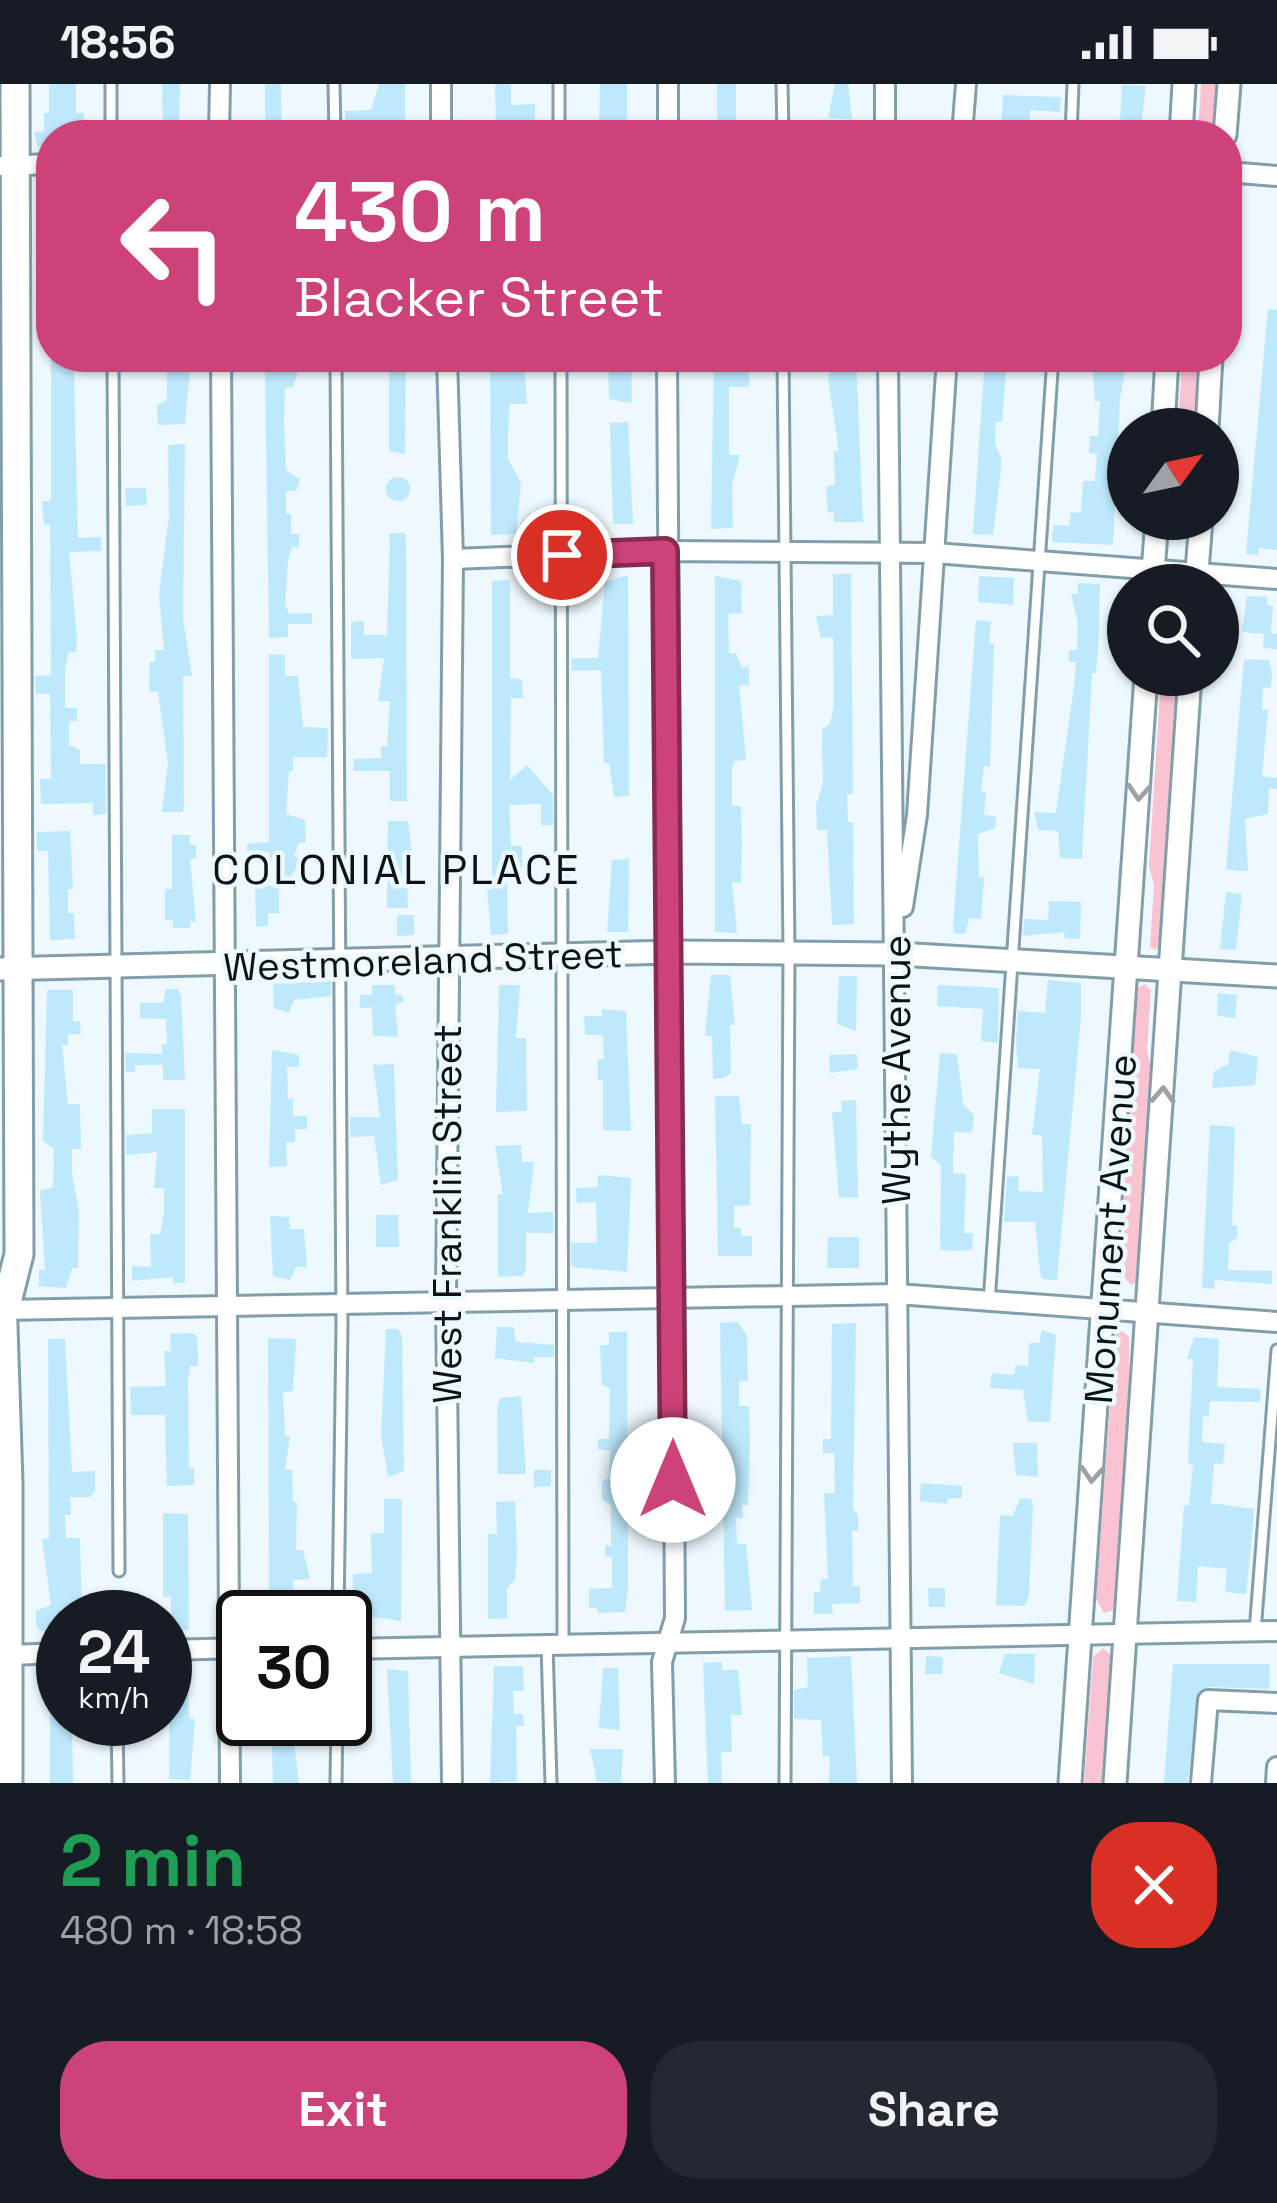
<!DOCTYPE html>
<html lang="en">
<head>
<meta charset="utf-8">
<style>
  body { margin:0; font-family:"Space Grotesk",sans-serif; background:#242831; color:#f1f3f6; height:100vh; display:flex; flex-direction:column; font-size:45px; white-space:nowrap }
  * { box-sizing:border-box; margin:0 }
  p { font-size:39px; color:#9ea1a6 }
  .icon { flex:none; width:66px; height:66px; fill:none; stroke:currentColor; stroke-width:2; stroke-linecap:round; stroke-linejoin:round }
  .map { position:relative; height:1699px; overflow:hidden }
  .sheet { display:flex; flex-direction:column; background:#171b24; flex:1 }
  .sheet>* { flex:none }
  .top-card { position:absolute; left:36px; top:36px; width:1206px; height:252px; border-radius:48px; box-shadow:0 3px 9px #0004; background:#cd4278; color:#fff; overflow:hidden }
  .needle { width:78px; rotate:57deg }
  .fabs { position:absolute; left:1107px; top:324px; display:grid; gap:24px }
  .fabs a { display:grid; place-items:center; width:132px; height:132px; border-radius:50%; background:#171b24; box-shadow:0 3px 9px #0004; font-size:60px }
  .speed { position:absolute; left:36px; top:1506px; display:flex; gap:24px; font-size:60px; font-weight:700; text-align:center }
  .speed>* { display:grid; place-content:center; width:156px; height:156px; border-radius:50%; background:#171b24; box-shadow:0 3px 9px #0004; line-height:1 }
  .speed small { font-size:30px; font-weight:400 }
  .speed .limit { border:6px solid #111; border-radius:18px; background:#fff; color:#111 }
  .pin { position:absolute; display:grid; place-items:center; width:102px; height:102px; color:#fff; margin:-51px; border:6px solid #fff; border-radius:50%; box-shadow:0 3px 12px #0007 }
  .me { position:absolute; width:132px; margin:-66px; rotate:0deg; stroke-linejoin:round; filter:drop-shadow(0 0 9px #0008) }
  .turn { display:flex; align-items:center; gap:42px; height:252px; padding:0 60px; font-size:54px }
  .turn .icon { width:156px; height:156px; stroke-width:2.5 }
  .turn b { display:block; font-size:84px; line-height:102px }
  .round { display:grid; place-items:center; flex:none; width:126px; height:126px; border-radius:48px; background:#242831 }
  .overview { display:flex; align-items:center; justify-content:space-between; height:204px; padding:0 60px }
  h1 { font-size:72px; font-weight:800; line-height:90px; color:#1e9e55 }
  .cta { display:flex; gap:24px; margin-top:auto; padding:24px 60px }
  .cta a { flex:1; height:138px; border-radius:48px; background:#cd4278; color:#fff; font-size:48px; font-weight:800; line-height:138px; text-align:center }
  .cta a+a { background:#242831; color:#f1f3f6 }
  .status { display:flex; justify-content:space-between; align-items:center; height:84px; padding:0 60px; background:#171b24; direction:ltr }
  .status svg { height:33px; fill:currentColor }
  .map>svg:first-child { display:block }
  .green { fill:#fac3d2 }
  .building { fill:#bee9fd }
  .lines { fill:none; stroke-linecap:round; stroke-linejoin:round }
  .service-casing { stroke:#839eab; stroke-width:15 }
  .minor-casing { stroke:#839eab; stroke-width:24 }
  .tertiary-casing { stroke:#839eab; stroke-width:27 }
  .primary-casing { stroke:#839eab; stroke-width:33 }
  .service { stroke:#fff; stroke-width:9 }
  .minor { stroke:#fff; stroke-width:18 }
  .tertiary { stroke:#fff; stroke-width:21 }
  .primary { stroke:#fff; stroke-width:27 }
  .oneway { stroke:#9da1a3 }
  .route-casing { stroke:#852b4e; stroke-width:30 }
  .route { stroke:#cd4278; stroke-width:21 }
  .labels { text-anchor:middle; stroke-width:9; stroke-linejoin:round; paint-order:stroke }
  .street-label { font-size:39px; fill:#091318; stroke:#edf9fe }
  .neighbourhood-label { font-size:42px; letter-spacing:3px; fill:#091318; stroke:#edf9fe }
</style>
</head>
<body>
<div class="status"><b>18:56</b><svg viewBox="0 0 49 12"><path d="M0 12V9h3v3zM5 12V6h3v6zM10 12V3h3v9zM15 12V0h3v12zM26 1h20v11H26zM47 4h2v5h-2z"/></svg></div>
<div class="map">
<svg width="1277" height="1699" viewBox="0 0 1277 1699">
  <rect width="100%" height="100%" fill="#edf9fe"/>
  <!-- green -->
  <g class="green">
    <polygon points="1201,0 1218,0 1215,51 1198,51"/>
    <polygon points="1182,273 1200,273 1195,345 1178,345"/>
    <polygon points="1161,591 1178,591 1160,862 1155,866 1150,862 1154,802 1149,782"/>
    <polygon points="1145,900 1151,906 1147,967 1155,1000 1140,1196 1131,1201 1125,1194 1124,1102 1137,904"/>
    <polygon points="1121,1246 1129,1253 1130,1344 1118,1525 1104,1529 1096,1515 1115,1250"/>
    <polygon points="1103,1564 1115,1574 1107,1699 1084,1699 1093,1573"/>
  </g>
  <!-- building -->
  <g class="building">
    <polygon points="49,0 76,0 76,29 84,29 84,42 59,42 59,51 51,51 51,63 38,63 34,48 44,47 44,29 49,29"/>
    <polygon points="162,0 180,0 179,51 163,51"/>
    <polygon points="265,0 281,0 282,51 265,51"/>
    <polygon points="379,0 405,0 405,51 345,50 345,27 371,26"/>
    <polygon points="495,0 511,0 511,21 535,20 535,40 496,48"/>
    <polygon points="600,0 627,0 627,44 599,45"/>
    <rect x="717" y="0" width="19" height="42"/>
    <polygon points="835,0 848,0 852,35 828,34"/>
    <polygon points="1122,1 1146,2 1140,51 1119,51"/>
    <polygon points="1003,11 1061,13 1060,28 1030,26 1030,38 1023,38 1022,45 1001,44"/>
    <polygon points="1268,225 1277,226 1277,466 1259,464 1258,471 1246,470"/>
    <polygon points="51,273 69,273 69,284 74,284 78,454 101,453 101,467 69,468 77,554 76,568 69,568 65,584 65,624 77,624 77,637 69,637 69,661 80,666 80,680 106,680 106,730 93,731 93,719 41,720 40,695 51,695 50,610 36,610 35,592 51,591 50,440 44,441 42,417 51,417"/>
    <polygon points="608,273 631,273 632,319 609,315"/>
    <polygon points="714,273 749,273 749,303 729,303 729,371 740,371 732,401 733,444 711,445"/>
    <polygon points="833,273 856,273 863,438 834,438 834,429 828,428 826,402 835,401 834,367 839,367 828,295"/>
    <polygon points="985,273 1007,276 1002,338 996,338 995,360 1002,376 993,451 973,450"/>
    <polygon points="1128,273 1120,314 1113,461 1052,458 1053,441 1069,442 1071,428 1081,429 1083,397 1095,397 1097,370 1089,369 1090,352 1098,352 1100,317 1095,317 1092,274"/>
    <polygon points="524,275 527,320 510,320 508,350 508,375 521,399 516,450 491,451 490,276"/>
    <polygon points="389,277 406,277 405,370 389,367"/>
    <polygon points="285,280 285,284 299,284 293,303 285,304 284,339 286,386 300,396 296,407 286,407 286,430 291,430 291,450 299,450 299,463 292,463 288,477 285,520 289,530 312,529 312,540 288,540 288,553 269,554 265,285"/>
    <polygon points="167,285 190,286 185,340 158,341 157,322 167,315"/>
    <polygon points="628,338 633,440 613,440 610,339"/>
    <polygon points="185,360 183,534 192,592 183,592 184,722 183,728 162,728 168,679 158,607 149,608 150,578 155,578 155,566 164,566 159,510 169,432 168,361"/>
    <circle cx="398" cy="405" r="12"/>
    <polygon points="125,404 146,404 147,421 126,422"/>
    <polygon points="390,449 405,449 406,458 407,717 390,717 390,687 353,687 354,675 381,674 381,662 387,662 390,617 378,617 384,574 351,575 351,538 364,537 364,551 387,551"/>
    <polygon points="833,490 851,490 853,710 847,710 848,738 853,738 854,840 832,841 827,746 817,746 816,721 823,700 822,645 830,640 834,621 833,553 821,554 816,532 833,531"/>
    <polygon points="628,491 629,712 614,713 609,679 604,679 601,586 572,587 572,574 598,574 605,498"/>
    <polygon points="715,492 741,497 742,529 728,530 729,569 736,569 742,584 749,583 749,601 739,601 746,676 734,677 732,683 732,722 741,722 742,759 741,799 732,798 737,849 715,848"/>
    <polygon points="979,492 1014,494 1013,521 978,518"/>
    <polygon points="510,496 510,594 522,596 523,614 511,614 510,696 527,681 553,711 553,741 541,741 541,720 509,721 511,762 522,762 522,788 507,788 508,850 491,851 487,806 492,805 492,497"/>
    <polygon points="1078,499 1100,500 1099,551 1096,589 1092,589 1082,775 1060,774 1058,747 1038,746 1034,728 1056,729 1074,603 1076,578 1069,578 1069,566 1077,566 1078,539 1071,510 1078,510"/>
    <polygon points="1247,512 1267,513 1267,521 1273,522 1271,549 1277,550 1277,565 1263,564 1264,550 1242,548"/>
    <polygon points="976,536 991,538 989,559 994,560 990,683 984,682 981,708 986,708 984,731 996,732 995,744 978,750 979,793 984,793 981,835 969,834 965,850 954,849 953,842"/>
    <polygon points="269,570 285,571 285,592 298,592 303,643 328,644 327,673 293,673 293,687 289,687 286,730 305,736 306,758 299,759 294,772 300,777 291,793 270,793 269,768 247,768 247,760 269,758"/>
    <polygon points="1244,575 1269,576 1272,588 1271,604 1263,603 1262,626 1268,626 1262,692 1277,694 1277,705 1269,704 1268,730 1245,735 1248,787 1237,787 1226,785"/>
    <polygon points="388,737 408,737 413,778 407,779 408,824 387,824"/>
    <polygon points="70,747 73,805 68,805 68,829 74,829 75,855 50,856 48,767 37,767 37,748"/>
    <polygon points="172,751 190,751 190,761 196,761 196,773 190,776 196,838 190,837 190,844 173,844 173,836 165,836 165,805 172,805"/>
    <polygon points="629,775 628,848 607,848 612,776"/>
    <polygon points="255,802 279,802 279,829 268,829 268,842 256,843"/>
    <polygon points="1226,808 1242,810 1236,866 1220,865"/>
    <polygon points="1049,817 1081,818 1080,855 1064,854 1065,848 1023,852 1024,835 1048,836"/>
    <polygon points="397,831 414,831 414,851 397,852"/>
    <polygon points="711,891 730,891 735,941 730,941 731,989 724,994 713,995 712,952 705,952"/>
    <polygon points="839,892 857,892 856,947 837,940"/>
    <polygon points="1048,896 1081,899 1081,933 1057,1196 1043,1195 1040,1189 1035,1138 1004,1138 1007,1092 1019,1093 1018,1107 1043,1108 1042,1051 1032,1051 1040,985 1018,984 1016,960 1018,927 1045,929"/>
    <polygon points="331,897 331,912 294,916 289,929 274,924 273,900"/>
    <polygon points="372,901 395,901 395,911 403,911 403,918 395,920 398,953 373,952 372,923 360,924 360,911 372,911"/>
    <polygon points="499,901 520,901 516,954 526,954 527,1027 496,1028"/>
    <polygon points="938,901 999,904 998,959 981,957 983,925 937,922"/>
    <polygon points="166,905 178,905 181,912 185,996 163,996 163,981 135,981 135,988 126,988 125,969 162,970 162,960 167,960 166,935 140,934 140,919 163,919"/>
    <polygon points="47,906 73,906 73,937 80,937 81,950 68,950 68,961 62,961 68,1020 80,1020 81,1065 72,1065 72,1089 79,1128 78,1184 72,1184 66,1204 39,1202 39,1186 45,1186 40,1107 53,1103 54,1065 43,1057"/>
    <polygon points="1218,909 1237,911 1235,934 1217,932"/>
    <polygon points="602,925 626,927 631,1047 603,1046 603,996 598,996 598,975 604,975 603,951 585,951 584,932 602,932"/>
    <polygon points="272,966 299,971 299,983 287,983 288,1015 293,1015 293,1032 307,1032 307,1045 295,1045 295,1058 286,1058 287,1082 269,1083"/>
    <polygon points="1230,966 1258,973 1255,1001 1212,1004 1214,988 1228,980"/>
    <polygon points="940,969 957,970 963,1020 974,1031 972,1049 954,1048 953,1089 966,1090 964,1149 973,1149 972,1165 963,1167 941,1166 940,1154 941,1081 931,1073"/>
    <polygon points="857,970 858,985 830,989 829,971"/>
    <polygon points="394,980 398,1096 381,1101 374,1052 350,1053 350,1033 380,1033 373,981"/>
    <polygon points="715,1012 739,1012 742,1040 751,1040 750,1121 734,1122 734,1144 741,1144 741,1152 752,1152 752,1172 718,1172"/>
    <polygon points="856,1016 858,1114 839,1113 832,1028 842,1028 841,1017"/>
    <polygon points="152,1025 185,1025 185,1199 173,1199 173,1193 132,1197 132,1182 151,1183 150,1150 160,1150 164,1130 164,1104 154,1104 157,1068 126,1071 126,1051 152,1049"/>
    <polygon points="1210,1041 1235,1043 1232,1141 1237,1142 1237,1154 1229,1159 1228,1186 1272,1187 1272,1200 1215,1196 1214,1205 1202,1204"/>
    <polygon points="521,1061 522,1078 534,1078 528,1129 553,1128 553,1149 526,1149 526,1186 522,1192 498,1193 498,1110 503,1110 495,1062"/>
    <polygon points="598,1091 631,1094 627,1188 571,1183 571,1159 597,1159 596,1118 577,1119 576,1104 598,1103"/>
    <polygon points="376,1131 398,1131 399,1163 376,1163"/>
    <polygon points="270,1132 289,1133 290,1145 304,1145 307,1183 296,1183 290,1196 273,1192"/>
    <polygon points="828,1153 859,1153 859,1184 827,1184"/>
    <polygon points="738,1238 747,1252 748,1297 739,1297 739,1322 749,1322 750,1362 748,1421 742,1421 743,1434 736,1434 737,1460 746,1460 752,1526 725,1527 720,1239"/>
    <polygon points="856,1239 853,1425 858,1431 858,1447 852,1447 853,1502 860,1502 860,1519 832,1520 833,1530 814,1530 814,1508 820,1508 821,1495 828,1495 824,1409 835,1409 834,1369 823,1369 823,1355 831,1355 832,1240"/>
    <polygon points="497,1243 513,1243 516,1258 554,1261 554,1273 534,1273 534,1279 495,1274"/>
    <polygon points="386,1245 398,1245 402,1252 404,1387 388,1393 381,1353"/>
    <polygon points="1042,1246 1056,1251 1050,1338 1028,1338 1023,1306 990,1304 992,1289 1014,1291 1016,1281 1028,1282 1029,1259 1039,1259"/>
    <polygon points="609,1248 627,1248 628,1503 625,1528 597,1529 597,1524 589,1524 589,1505 612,1504 612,1473 605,1472 605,1461 611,1462 611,1420 602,1416 602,1398 610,1393 610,1366 598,1366 598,1355 609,1355 610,1305 602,1301 600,1261 609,1261"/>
    <polygon points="192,1249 197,1253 198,1269 198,1282 190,1282 188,1297 189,1384 194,1383 194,1401 167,1402 165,1331 131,1331 130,1303 166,1302 164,1267 171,1267 170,1250"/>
    <polygon points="1194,1253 1219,1255 1217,1303 1261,1305 1260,1318 1210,1317 1209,1333 1203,1332 1202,1358 1225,1360 1223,1380 1214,1379 1211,1419 1254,1425 1253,1441 1246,1510 1225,1508 1227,1485 1198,1482 1196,1518 1177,1517 1184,1421 1189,1421 1193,1382 1188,1378 1193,1275 1187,1275"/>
    <polygon points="268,1254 296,1255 293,1307 283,1308 285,1352 290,1352 285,1386 292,1386 293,1418 297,1418 296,1466 303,1466 310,1495 293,1496 293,1533 269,1533"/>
    <polygon points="48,1255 65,1255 72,1388 95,1387 95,1407 91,1413 70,1413 71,1431 65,1431 66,1454 80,1454 82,1533 63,1533 63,1547 40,1547 36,1541 36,1527 51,1521 42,1455 49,1455"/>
    <polygon points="521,1312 526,1390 498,1390 497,1324 500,1314"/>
    <polygon points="1013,1359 1037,1359 1038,1393 1016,1391"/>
    <polygon points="534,1386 551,1386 551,1402 534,1403"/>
    <polygon points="921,1399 962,1402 962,1414 948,1414 947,1420 920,1417"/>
    <polygon points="1020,1414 1031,1415 1033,1422 1029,1510 1025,1522 996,1521 1000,1431 1013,1432"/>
    <polygon points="384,1415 402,1415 401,1537 352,1530 353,1490 372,1489 371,1449 384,1449"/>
    <polygon points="515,1417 517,1468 515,1496 507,1504 507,1534 488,1535 488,1450 497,1450 496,1418"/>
    <polygon points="163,1429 188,1430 189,1546 171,1547 171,1513 163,1513"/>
    <polygon points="928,1504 945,1504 945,1523 929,1523"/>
    <polygon points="1005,1570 1035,1570 1034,1600 999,1589"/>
    <polygon points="851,1572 857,1699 829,1699 830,1672 823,1673 821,1636 794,1635 794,1606 808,1603 807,1574"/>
    <polygon points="926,1572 943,1573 942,1590 925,1590"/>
    <polygon points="722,1578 722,1586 738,1586 742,1631 731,1631 732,1668 721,1668 722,1699 708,1699 703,1579"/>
    <polygon points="1173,1580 1270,1580 1269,1605 1209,1603 1198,1608 1188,1699 1164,1699"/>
    <polygon points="494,1582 523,1582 524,1607 513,1607 514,1630 523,1630 524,1642 516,1642 517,1697 490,1699"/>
    <polygon points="603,1584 618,1584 620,1646 599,1644"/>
    <polygon points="387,1585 408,1587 411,1699 393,1699"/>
    <polygon points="63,1587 63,1635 72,1635 73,1699 50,1699 50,1588"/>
    <polygon points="170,1587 185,1587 188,1593 189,1635 195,1635 190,1696 169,1695"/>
    <polygon points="271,1635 291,1635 299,1699 273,1699"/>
    <polygon points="590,1665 623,1665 621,1699 597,1698"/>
  </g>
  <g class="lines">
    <!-- service casing -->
    <g class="service-casing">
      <g id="service">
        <polyline points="111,0 111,51"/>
        <polyline points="334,0 335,51"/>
        <polyline points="559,0 559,51"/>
        <polyline points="782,0 783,51"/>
        <polyline points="1071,51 1073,0"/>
        <polyline points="113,273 119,1487"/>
        <polyline points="336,273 342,1241 338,1533"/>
        <polyline points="561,273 563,1557"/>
        <polyline points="783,273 789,869 785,1699"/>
        <polyline points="989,1219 1053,273"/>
        <polyline points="1255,1548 1277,1266"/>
        <polyline points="547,1560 551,1699"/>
        <polyline points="117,1635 118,1699"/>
        <polyline points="336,1699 337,1635"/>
      </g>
    </g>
    <!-- minor casing -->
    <g class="minor-casing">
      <g id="minor">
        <polyline points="668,0 668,51"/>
        <polyline points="219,51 220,0"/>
        <polyline points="441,51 441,0"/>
        <polyline points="885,51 885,0"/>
        <polyline points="962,51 966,0"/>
        <polyline points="0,82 51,80"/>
        <polyline points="1227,88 1277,92"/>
        <polyline points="221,273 230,1699"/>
        <polyline points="447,273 453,475 446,1218 452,1699"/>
        <polyline points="888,273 902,1699"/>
        <polyline points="453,475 665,467 934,469 1277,495"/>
        <polyline points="903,823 917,731 947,273"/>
        <polyline points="0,1226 897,1210 1277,1238"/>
        <polyline points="345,1565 1277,1547"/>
        <polyline points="165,1566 243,1564"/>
        <polyline points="9,1571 63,1569"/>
        <polyline points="665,1699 662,1578 675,1534 667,273"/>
        <polyline points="1201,1699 1208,1616 1277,1619"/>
        <polyline points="1276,1699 1277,1683"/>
      </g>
    </g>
    <!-- tertiary casing -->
    <g class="tertiary-casing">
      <g id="tertiary">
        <polyline points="1181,51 1184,0"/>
        <polyline points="1225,51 1229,0"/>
        <polyline points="1163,345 1167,273"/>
        <polyline points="1207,345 1211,273"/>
        <polyline points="1152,501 1157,435"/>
        <polyline points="1196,501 1201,435"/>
        <polyline points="0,885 672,868 897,870 1277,892"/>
        <polyline points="1070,1699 1146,591"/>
        <polyline points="1115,1699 1190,591"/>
      </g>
    </g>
    <!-- primary casing -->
    <g class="primary-casing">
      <g id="primary">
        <polyline points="2,1211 8,1399 8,1699"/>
        <polyline points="5,1226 19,1170 15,0"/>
      </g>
    </g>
    <!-- service -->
    <use href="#service" class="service"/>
    <!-- minor -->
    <use href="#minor" class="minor"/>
    <!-- tertiary -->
    <use href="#tertiary" class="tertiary"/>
    <!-- primary -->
    <use href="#primary" class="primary"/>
  </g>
  <!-- one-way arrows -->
  <defs><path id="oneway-chevron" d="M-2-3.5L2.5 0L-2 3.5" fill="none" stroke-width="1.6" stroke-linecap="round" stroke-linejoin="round" transform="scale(3)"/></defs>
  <g class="oneway">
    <use href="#oneway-chevron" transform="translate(1139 708) rotate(94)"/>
    <use href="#oneway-chevron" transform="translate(1163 1011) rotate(-87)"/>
    <use href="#oneway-chevron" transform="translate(1092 1390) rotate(94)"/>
  </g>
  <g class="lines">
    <!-- route casing -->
    <g class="route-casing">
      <polyline id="route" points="562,471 665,467 673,1396"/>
    </g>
    <!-- route -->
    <use href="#route" class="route"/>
  </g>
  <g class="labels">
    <!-- street labels -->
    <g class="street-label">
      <text transform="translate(423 876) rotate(-2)" y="14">Westmoreland Street</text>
      <text transform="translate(896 986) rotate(-90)" y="14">Wythe Avenue</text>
      <text transform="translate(447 1130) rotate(-90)" y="14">West Franklin Street</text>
      <text transform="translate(1110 1145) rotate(-86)" y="14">Monument Avenue</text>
    </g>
    <!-- neighbourhood labels -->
    <g class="neighbourhood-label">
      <text x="397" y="800">COLONIAL PLACE</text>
    </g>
  </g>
</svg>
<div class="fabs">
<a><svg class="needle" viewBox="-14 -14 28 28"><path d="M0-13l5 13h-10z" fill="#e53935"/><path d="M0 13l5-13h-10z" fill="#9ea1a6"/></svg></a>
<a><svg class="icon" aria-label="search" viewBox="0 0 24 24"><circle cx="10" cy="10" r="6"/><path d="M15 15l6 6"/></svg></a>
</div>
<div class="speed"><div>24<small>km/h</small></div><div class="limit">30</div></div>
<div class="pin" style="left:562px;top:471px;background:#d93025"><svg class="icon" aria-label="arrive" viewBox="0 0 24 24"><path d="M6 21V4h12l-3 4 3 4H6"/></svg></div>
<svg class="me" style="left:673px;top:1396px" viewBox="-20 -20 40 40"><circle r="19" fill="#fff"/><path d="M0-13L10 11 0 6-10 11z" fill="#cd4278"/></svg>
<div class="top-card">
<div class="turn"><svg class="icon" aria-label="left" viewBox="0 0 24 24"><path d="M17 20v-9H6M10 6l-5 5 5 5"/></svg><div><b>430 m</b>Blacker Street</div></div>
</div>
</div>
<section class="sheet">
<div class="overview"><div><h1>2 min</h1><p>480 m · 18:58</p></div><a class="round" style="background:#d93025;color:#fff"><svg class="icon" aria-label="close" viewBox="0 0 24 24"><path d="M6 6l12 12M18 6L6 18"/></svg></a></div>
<div class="cta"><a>Exit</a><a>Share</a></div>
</section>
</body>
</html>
